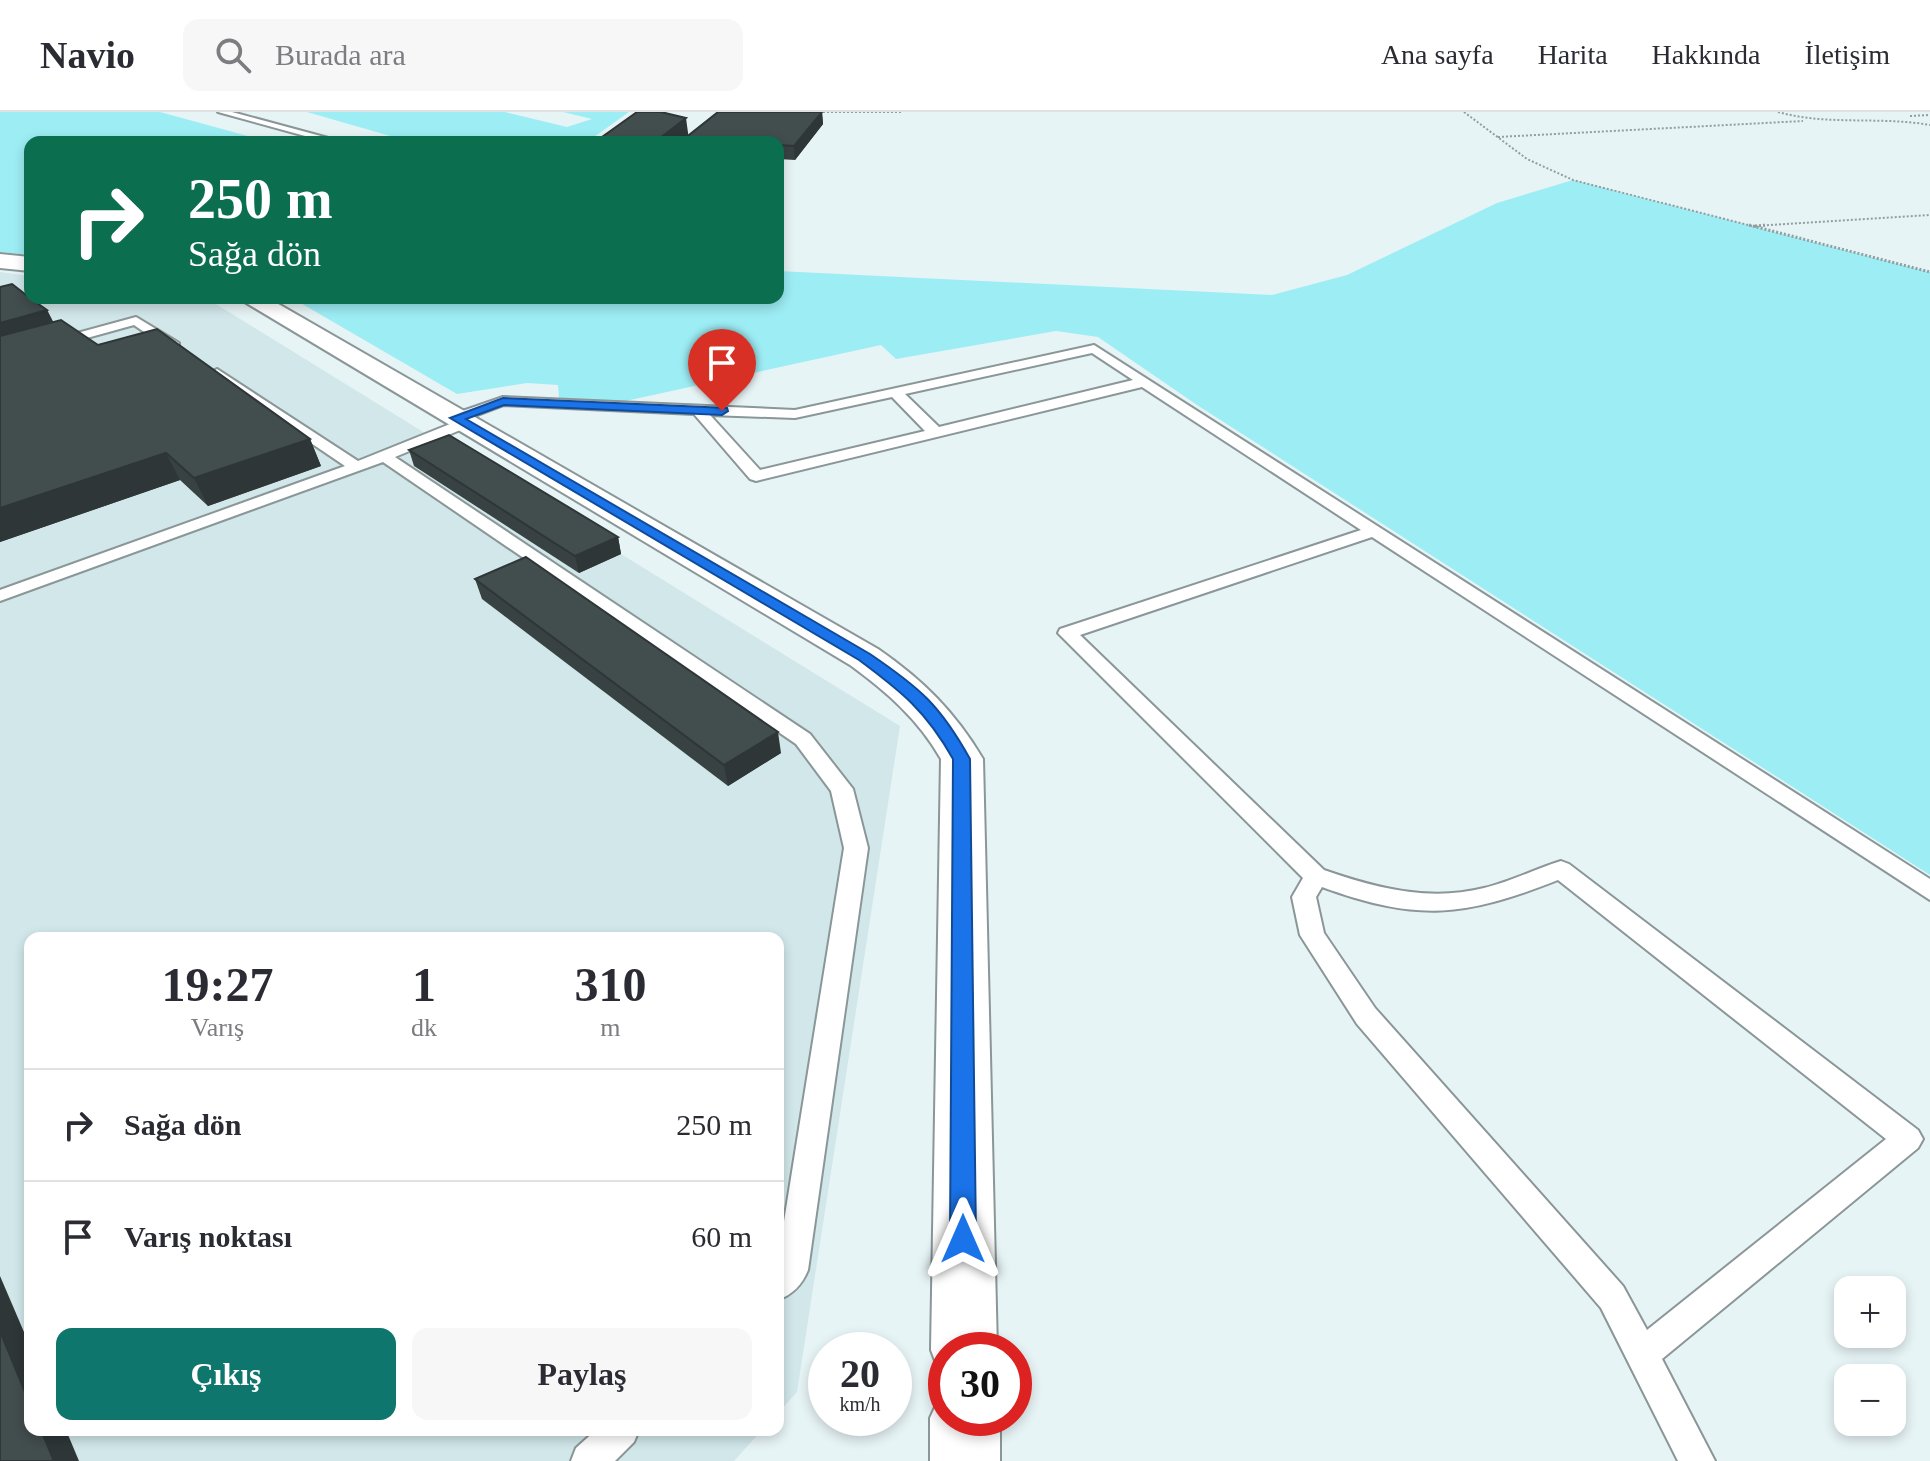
<!DOCTYPE html>
<html lang="tr">
<head>
<meta charset="utf-8">
<style>
  body { margin:0; font-family:Georgia,serif; background:#f7f7f7; color:#2b2b33; height:100vh; display:flex; flex-direction:column; font-size:30px; white-space:nowrap }
  * { box-sizing:border-box; margin:0 }
  p { font-size:26px; color:#7c7c81 }
  .icon { flex:none; width:44px; height:44px; fill:none; stroke:currentColor; stroke-width:2; stroke-linecap:round; stroke-linejoin:round }
  .map { position:relative; flex:1; overflow:hidden }
  .details { position:absolute; left:24px; top:820px; width:760px; height:504px; display:flex; flex-direction:column; background:#fff; border-radius:16px; box-shadow:0 4px 12px #0003 }
  .details>* { flex:none }
  .hud { position:absolute; left:24px; top:24px; width:760px; height:168px; border-radius:16px; box-shadow:0 4px 12px #0003; background:#0b6e4f; color:#fff; overflow:hidden }
  .tools { position:absolute; left:1834px; top:1164px; display:grid; gap:16px }
  .tools a { display:grid; place-items:center; width:72px; height:72px; border-radius:16px; background:#fff; box-shadow:0 4px 12px #0003; font-size:40px }
  .speed { position:absolute; left:808px; top:1220px; display:flex; gap:16px; font-size:40px; font-weight:700; text-align:center }
  .speed>* { display:grid; place-content:center; width:104px; height:104px; border-radius:50%; background:#fff; box-shadow:0 4px 12px #0003; line-height:1 }
  .speed small { font-size:20px; font-weight:400 }
  .speed .limit { border:12px solid #d22; background:#fff; color:#111 }
  .pin { position:absolute; display:grid; place-items:center; width:68px; height:68px; color:#fff; margin:-82px -34px; border-radius:50% 50% 50% 0; rotate:-45deg; box-shadow:0 0 8px #0007 }
  .pin .icon { rotate:45deg }
  .me { position:absolute; width:88px; margin:-44px; rotate:0deg; stroke-linejoin:round; filter:drop-shadow(0 0 6px #0008) }
  .turn { display:flex; align-items:center; gap:28px; height:168px; padding:0 32px; font-size:36px }
  .turn .icon { width:104px; height:104px; stroke-width:2.5 }
  .turn b { display:block; font-size:56px; line-height:68px }
  .eta { display:flex; justify-content:space-evenly; align-items:center; height:136px; text-align:center }
  .eta b { font-size:48px; font-weight:600; line-height:56px }
  .action { display:flex; gap:16px; margin-top:auto; padding:16px 32px }
  .action a { flex:1; height:92px; border-radius:16px; background:#0f766e; color:#fff; font-size:32px; font-weight:600; line-height:92px; text-align:center }
  .action a+a { background:#f7f7f7; color:#2b2b33 }
  ul { padding:0; list-style:none }
  li { display:flex; align-items:center; gap:24px; height:112px; padding:0 32px; border-top:2px solid #e1e1e2 }
  li div { flex:1 }
  li b { display:block; font-size:30px }
  li em { font-style:normal }
  header { display:flex; align-items:center; gap:48px; box-sizing:border-box; height:112px; padding:0 40px; background:#fff; border-bottom:2px solid #e1e1e2 }
  header strong { font-size:38px }
  nav { display:flex; gap:44px; margin-inline-start:auto; font-size:28px }
  .search { width:560px; height:72px; background:#f7f7f7; display:flex; align-items:center; gap:20px; box-sizing:border-box; padding:0 28px; border-radius:16px; color:#7c7c81; font-size:30px }
  .map>svg:first-child { display:block }
  .built { fill:#d1e7ea }
  .green { fill:#9dedf5 }
  .lines { fill:none; stroke-linecap:round; stroke-linejoin:round }
  .lane-casing { stroke:#8a9697; stroke-width:4 }
  .street-casing { stroke:#8a9697; stroke-width:4 }
  .path-far1 { stroke:#949d9f; stroke-width:2; stroke-dasharray:2 2; stroke-linecap:butt }
  .path { stroke:#949d9f; stroke-width:3; stroke-dasharray:2 2; stroke-linecap:butt }
  .lane { fill:#fff; fill-rule:evenodd }
  .street { fill:#fff; fill-rule:evenodd }
  .wall { fill:#394243 }
  .shaded-wall { fill:#2e3637 }
  .building { fill:#424d4e; stroke:#2e3637; stroke-width:2 }
  .route { fill:#1a73e8; stroke:#114b97; stroke-width:2 }
</style>
</head>
<body>
<header>
<strong>Navio</strong>
<div class="search"><svg class="icon" aria-label="search" viewBox="0 0 24 24"><circle cx="10" cy="10" r="6"/><path d="M15 15l6 6"/></svg>Burada ara</div>
<nav><a>Ana sayfa</a><a>Harita</a><a>Hakkında</a><a>İletişim</a></nav>
</header>
<div class="map">
<svg width="1930" height="1349" viewBox="0 0 1930 1349">
  <rect width="100%" height="100%" fill="#e7f4f6"/>
  <!-- built -->
  <polygon class="built" points="0,160 30,164 30,186 206,186 900,614 797,1280 778,1301 778,826 30,826 30,1318 762,1318 734,1349 0,1349"/>
  <!-- green -->
  <g class="green">
    <polygon points="0,0 160,0 270,30 30,30 30,143 0,140"/>
    <polygon points="307,0 505,0 567,15 592,7 563,0 629,0 587,30 411,30"/>
    <polygon points="1573,68 1930,160 1930,763 1197,293 1098,225 1056,219 896,247 881,233 621,290 559,286 558,273 527,271 457,282 292,186 778,186 778,159 1272,183 1347,163 1497,91"/>
  </g>
  <g class="lines">
    <!-- lane casing -->
    <g class="lane-casing">
      <g id="lane">
        <polygon points="218,0 232,0 343,30 327,30"/>
        <polygon points="136,205 179,231 179,237 169,237 134,213 0,250 0,242"/>
        <path d="M1094,233L1930,767V788L1372,425L1080,523L1324,758C1376,776 1429,790 1484,776C1510,770 1535,757 1561,749L1569,752L1918,1018L1923,1027L1918,1036L1662,1247L1715,1349H1678L1601,1196L1357,912L1300,823L1292,785L1303,766L1058,521L1060,517L1361,418L1142,275L756,369L750,367L694,302L504,293L467,307L472,311L470,314L395,345L810,622L853,677L868,736L808,1158C802,1173 793,1182 778,1188V1147L844,736L831,679L796,632L383,350L0,489V478L345,354L212,264L210,261L217,257L358,349L455,310L449,306L451,303L503,285L795,298ZM1092,241L1133,268L939,315L905,282ZM892,285L925,319L760,358L710,303L795,306ZM1558,768L1886,1027L1647,1218L1623,1174L1375,896L1324,821L1316,785L1322,775C1418,810 1464,805 1558,768Z"/>
        <polygon points="596,1318 639,1318 634,1330 615,1349 571,1349 576,1336"/>
      </g>
    </g>
    <!-- street casing -->
    <g class="street-casing">
      <g id="street">
        <polygon points="0,142 30,145 30,159 0,156"/>
        <path d="M238,186H268L878,537C923,568 955,600 983,647L997,1238H946V1264L940,1262L931,1238L941,647C918,607 887,580 850,553Z"/>
        <polygon points="946,1279 946,1306 1000,1306 1000,1349 930,1349 930,1306 941,1282"/>
      </g>
    </g>
    <!-- path-far1 -->
    <g class="path-far1">
      <polyline points="807,0 903,0"/>
      <polyline points="1464,0 1527,47 1573,68 1756,115"/>
      <path d="M1778,0C1828,14 1879,4 1930,13"/>
      <polyline points="1910,4 1930,3"/>
      <polyline points="1498,25 1803,9"/>
      <polyline points="1755,114 1930,103"/>
    </g>
    <!-- path -->
    <g class="path">
      <polyline points="1749,113 1930,160"/>
      <polyline points="1755,114 1767,113"/>
    </g>
    <!-- lane -->
    <use href="#lane" class="lane"/>
    <!-- street -->
    <use href="#street" class="street"/>
  </g>
  <!-- wall -->
  <g class="wall">
    <polygon points="822,0 823,12 795,48 778,47 778,30 595,30 688,24"/>
    <polygon points="0,175 47,198 53,210 98,233 310,327 321,354 208,394 180,368 0,430"/>
    <polygon points="409,338 618,425 621,442 579,461 414,354"/>
    <polygon points="475,467 781,641 728,674 482,487"/>
  </g>
  <!-- shaded-wall -->
  <g class="shaded-wall">
    <polygon points="822,0 823,12 795,48 794,34"/>
    <polygon points="686,6 689,28 684,27 684,30 655,30"/>
    <polygon points="47,198 60,223 0,239 0,211"/>
    <polygon points="310,327 321,354 208,394 194,366"/>
    <polygon points="166,341 180,368 0,430 0,396"/>
    <polygon points="618,425 621,442 579,461 575,444"/>
    <polygon points="778,620 781,641 728,674 724,653"/>
    <polygon points="0,1164 30,1234 30,1292 0,1219"/>
    <polygon points="41,1318 66,1318 79,1349 54,1349"/>
  </g>
  <!-- building -->
  <g class="building">
    <polygon points="637,0 661,0 686,6 655,30 595,30"/>
    <polygon points="718,0 822,0 794,34 778,33 778,30 726,30 684,27"/>
    <polygon points="12,172 30,186 47,198 0,211 0,175"/>
    <polygon points="61,208 98,233 157,217 310,327 194,366 166,341 0,396 0,224"/>
    <polygon points="449,323 618,425 575,444 409,338"/>
    <polygon points="526,445 778,620 724,653 475,467"/>
    <polygon points="0,1219 30,1292 30,1318 41,1318 54,1349 0,1349"/>
  </g>
  <!-- route -->
  <path class="route" d="M503,286L727,296L728,299L722,303L504,293L466,307L870,542C920,576 940,593 970,647L976,1127L972,1136L963,1139L954,1136L950,1127L953,647C926,599 902,580 859,548L450,306Z"/>
</svg>
<div class="tools">
<a>+</a>
<a>−</a>
</div>
<div class="speed"><div>20<small>km/h</small></div><div class="limit">30</div></div>
<div class="pin" style="left:722px;top:299px;background:#d93025"><svg class="icon" aria-label="arrive" viewBox="0 0 24 24"><path d="M6 21V4h12l-3 4 3 4H6"/></svg></div>
<svg class="me" style="left:963px;top:1127px" viewBox="-20 -20 40 40"><path d="M0-17L14 15 0 8-14 15z" fill="#1a73e8" stroke="#fff" stroke-width="4"/></svg>
<div class="hud">
<div class="turn"><svg class="icon" aria-label="right" viewBox="0 0 24 24"><path d="M7 20v-9h11M14 6l5 5-5 5"/></svg><div><b>250 m</b>Sağa dön</div></div>
</div>
<section class="details">
<div class="eta">
<div><b>19:27</b><p>Varış</p></div>
<div><b>1</b><p>dk</p></div>
<div><b>310</b><p>m</p></div>
</div>
<ul>
<li><svg class="icon" aria-label="right" viewBox="0 0 24 24"><path d="M7 20v-9h11M14 6l5 5-5 5"/></svg><div><b>Sağa dön</b></div><em>250 m</em></li>
<li><svg class="icon" aria-label="arrive" viewBox="0 0 24 24"><path d="M6 21V4h12l-3 4 3 4H6"/></svg><div><b>Varış noktası</b></div><em>60 m</em></li>
</ul>
<div class="action"><a>Çıkış</a><a>Paylaş</a></div>
</section>
</div>
</body>
</html>
